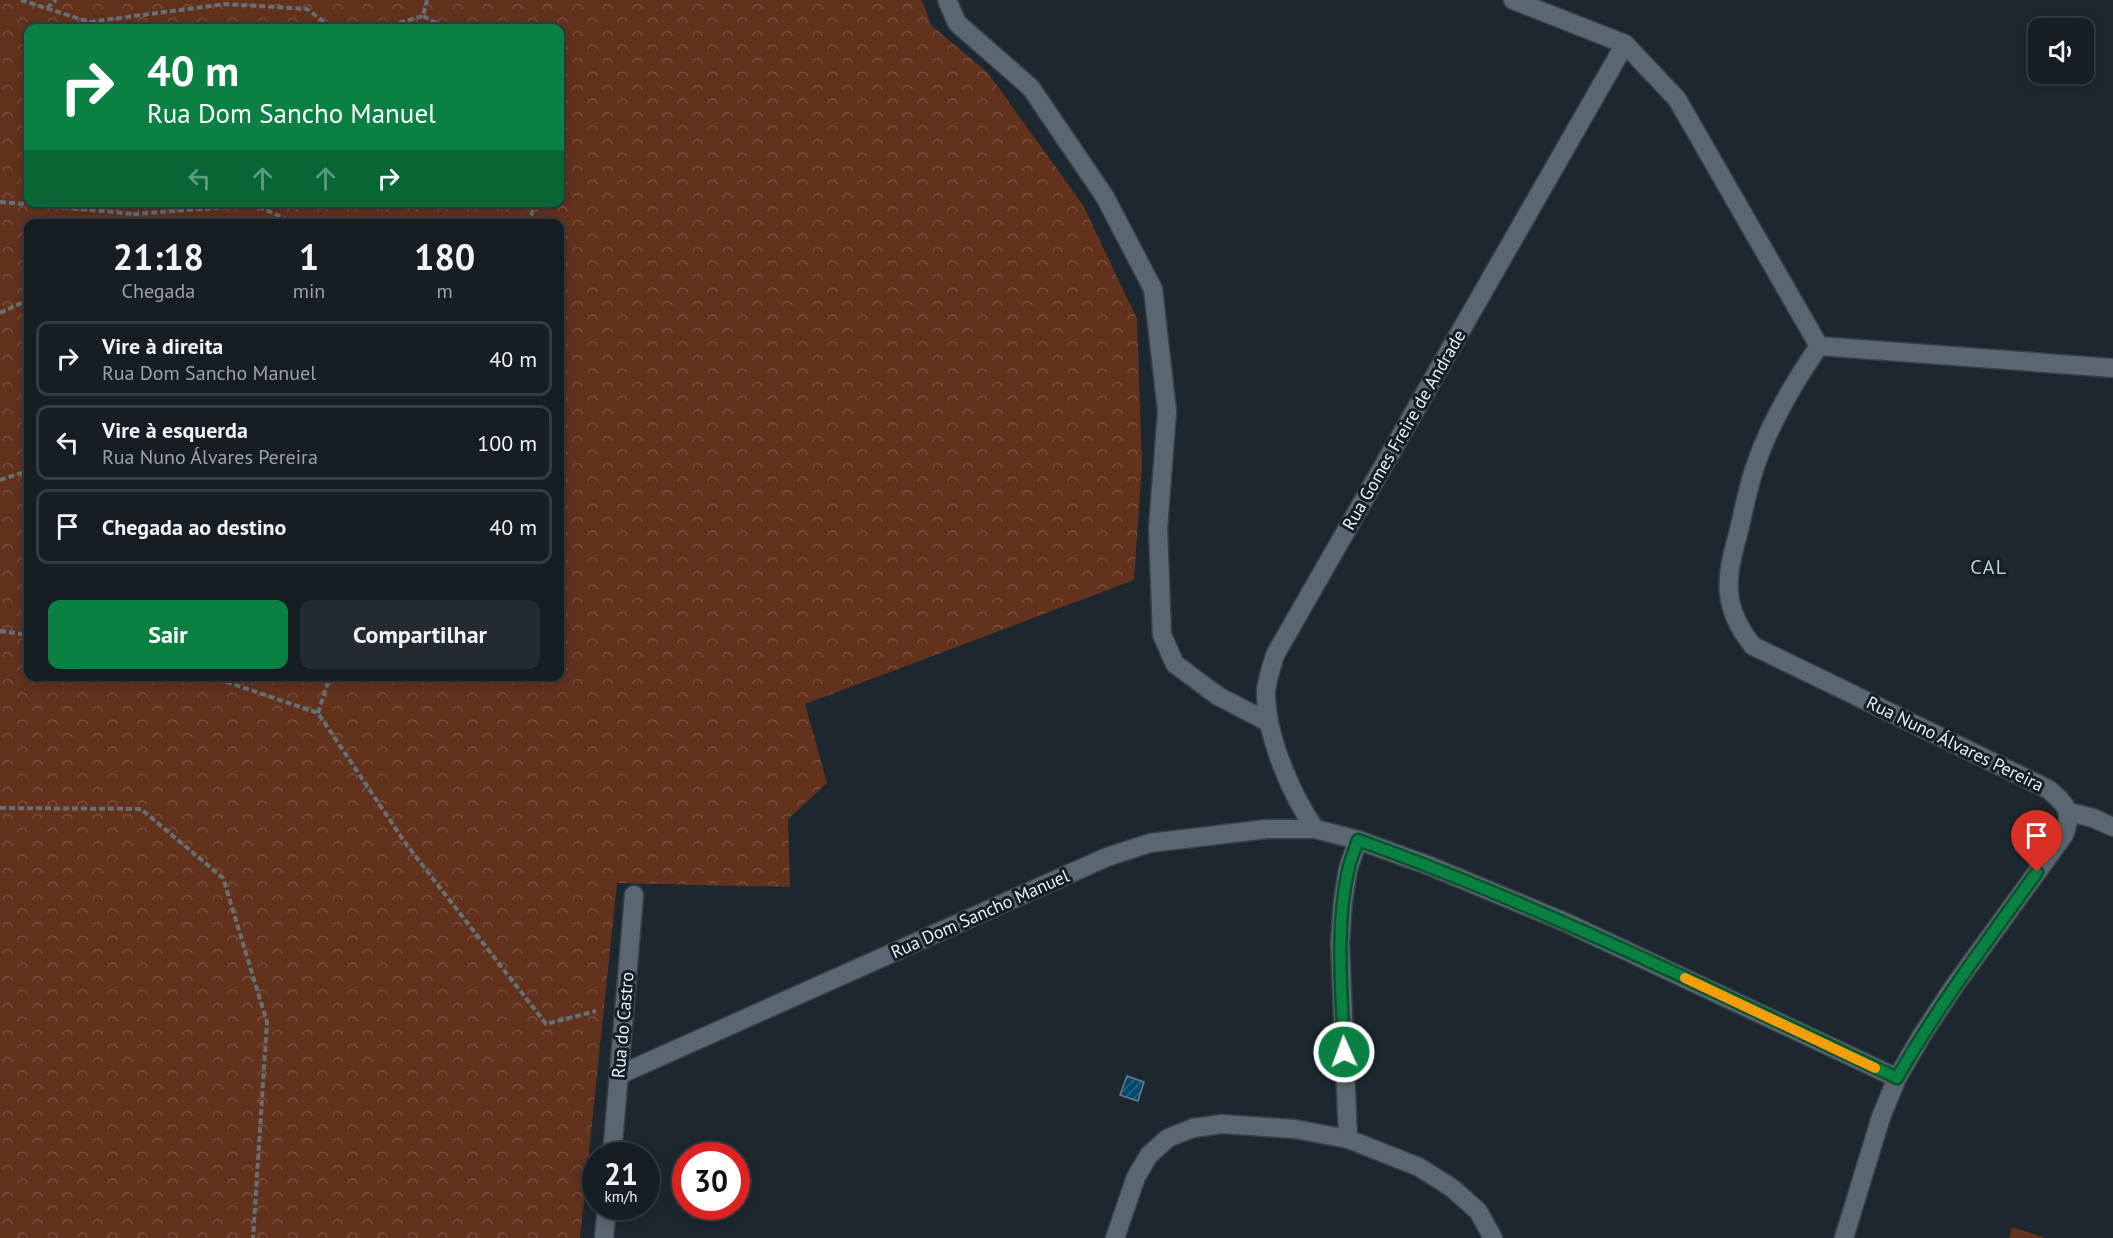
<!DOCTYPE html>
<html lang="pt">
<head>
<meta charset="utf-8">
<style>
  body { margin:0; font-family:"PT Sans",sans-serif; background:#232a30; color:#f1f3f6; height:100vh; display:flex; flex-direction:column; font-size:22px; white-space:nowrap }
  * { box-sizing:border-box; margin:0 }
  p { font-size:20px; color:#9ea2a6 }
  .icon { flex:none; width:33px; height:33px; fill:none; stroke:currentColor; stroke-width:2; stroke-linecap:round; stroke-linejoin:round }
  .map { position:relative; flex:1; overflow:hidden }
  .drawer { position:absolute; left:24px; top:219px; width:540px; height:462px; display:flex; flex-direction:column; background:#161d23; border-radius:12px; box-shadow:0 3px 15px #0003,0 0 0 2px #353b41 }
  .drawer>* { flex:none }
  .hud { position:absolute; left:24px; top:24px; width:540px; height:183px; border-radius:12px; box-shadow:0 3px 15px #0003,0 0 0 2px #353b41; background:#0b8043; color:#fff; overflow:hidden }
  .controls { position:absolute; left:2028px; top:18px; display:grid; gap:12px }
  .controls a { display:grid; place-items:center; width:66px; height:66px; border-radius:12px; background:#161d23; box-shadow:0 3px 15px #0003,0 0 0 2px #353b41; font-size:30px }
  .speed { position:absolute; left:582px; top:1142px; display:flex; gap:12px; font-size:30px; font-weight:700; text-align:center }
  .speed>* { display:grid; place-content:center; width:78px; height:78px; border-radius:50%; background:#161d23; box-shadow:0 3px 15px #0003,0 0 0 2px #353b41; line-height:1 }
  .speed small { font-size:15px; font-weight:400 }
  .speed .limit { border:9px solid #d22; background:#fff; color:#111 }
  .pin { position:absolute; display:grid; place-items:center; width:51px; height:51px; color:#fff; margin:-62px -26px; border-radius:50% 50% 50% 0; rotate:-45deg; box-shadow:0 0 6px #0007 }
  .pin .icon { rotate:45deg }
  .me { position:absolute; width:66px; margin:-33px; rotate:358deg; stroke-linejoin:round; filter:drop-shadow(0 0 4px #0008) }
  .turn { display:flex; align-items:center; gap:21px; height:126px; padding:0 24px; font-size:27px }
  .turn .icon { width:78px; height:78px; stroke-width:2.5 }
  .turn b { display:block; font-size:42px; line-height:51px }
  .lanes { display:flex; align-items:center; height:57px; padding:0 24px; background:#0003; justify-content:center; gap:30px; direction:ltr }
  .lanes .off { opacity:.35 }
  .eta { display:flex; justify-content:space-evenly; align-items:center; height:102px; text-align:center }
  .eta b { font-size:36px; font-weight:700; line-height:42px }
  .primary-button { display:flex; gap:12px; margin-top:auto; padding:12px 24px }
  .primary-button a { flex:1; height:69px; border-radius:12px; background:#0b8043; color:#fff; font-size:24px; font-weight:700; line-height:69px; text-align:center }
  .primary-button a+a { background:#232a30; color:#f1f3f6 }
  ul { padding:0; list-style:none }
  li { display:flex; align-items:center; gap:18px; height:75px; margin:0 12px 9px; padding:0 12px; border:3px solid #353b41; border-radius:12px }
  li div { flex:1 }
  li b { display:block; font-size:22px }
  li em { font-style:normal }
  .map>svg:first-child { display:block }
  .forest { fill:url(#forest-crowns); fill-rule:evenodd }
  .garden { fill:#62321d }
  .building { fill:url(#building-hatch); stroke:#6e7b84; stroke-width:1.5 }
  .lines { fill:none; stroke-linecap:round; stroke-linejoin:round }
  .lane-casing { stroke:#394148; stroke-width:21 }
  .street-casing { stroke:#394148; stroke-width:21 }
  .path { stroke:#666f76; stroke-width:4; stroke-dasharray:6 3; stroke-linecap:butt }
  .lane { stroke:#5b6770; stroke-width:18 }
  .street { stroke:#5b6770; stroke-width:18 }
  .route-casing { stroke:#07532c; stroke-width:15 }
  .route { stroke:#0b8043; stroke-width:10 }
  .slow { stroke:#f59e0b; stroke-width:10 }
  .labels { text-anchor:middle; stroke-width:6; stroke-linejoin:round; paint-order:stroke }
  .street-label { font-size:18px; fill:#e9f0f5; stroke:#131e25 }
  .neighbourhood-label { font-size:20px; letter-spacing:1.5px; fill:#c2cfda; stroke:#131e25 }
</style>
</head>
<body>
<div class="map">
<svg width="2113" height="1238" viewBox="0 0 2113 1238">
  <defs>
    <pattern id="forest-crowns" width="20" height="18" patternUnits="userSpaceOnUse" patternTransform="scale(1.5)"><rect width="20" height="18" fill="#62321d"/><path d="M2 6a3 3 0 1 1 6 0M12 15a3 3 0 1 1 6 0" fill="none" stroke="#78503e"/></pattern>
    <pattern id="building-hatch" width="6" height="6" patternUnits="userSpaceOnUse" patternTransform="scale(1.5)"><rect width="6" height="6" fill="#04486e"/><path d="M-1 1l2-2M0 6l6-6M5 7l2-2" fill="none" stroke="#296383"/></pattern>
  </defs>
  <rect width="100%" height="100%" fill="#1d272f"/>
  <!-- forest -->
  <path class="forest" d="M0,0H922L931,25L988,73L1083,205L1137,319L1142,465L1134,580L805,704L827,783L788,819L790,887L617,883L580,1238H0ZM28,28H560V202H28ZM28,224H560V676H28Z"/>
  <!-- garden -->
  <polygon class="garden" points="2012,1227 2046,1238 2009,1238"/>
  <!-- building -->
  <polygon class="building" points="1127,1076 1144,1082 1138,1101 1120,1095"/>
  <g class="lines">
    <!-- lane casing -->
    <g class="lane-casing">
      <polyline id="lane" points="2069,812 2093,818 2113,827"/>
    </g>
    <!-- street casing -->
    <g class="street-casing">
      <g id="street">
        <polyline points="947,0 957,23 1031,88 1105,197 1153,289 1167,411 1158,528 1162,635 1175,664 1218,696 1268,722"/>
        <polyline points="1513,0 1625,44 1677,99 1819,346 2113,368"/>
        <path d="M1819,346C1793,384 1769,424 1755,467C1748,487 1744,509 1739,530C1734,550 1727,571 1729,593C1731,614 1740,630 1753,646L2048,789C2067,805 2073,811 2064,835L1955,985L1922,1035L1897,1078L1881,1117L1844,1238"/>
        <path d="M1315,829C1291,794 1265,734 1266,691C1267,679 1272,666 1275,655L1625,44"/>
        <polyline points="619,1075 1107,857 1150,843 1267,829 1315,829 1358,840 1430,866 1567,923 1897,1078"/>
        <polyline points="1348,1139 1340,943 1343,901 1348,869 1358,840"/>
        <polyline points="612,1155 634,895"/>
        <polyline points="604,1238 607,1206"/>
        <polyline points="1115,1238 1136,1177 1149,1155 1168,1138 1193,1128 1222,1124 1295,1129 1348,1139 1419,1167 1452,1188 1478,1211 1493,1238"/>
      </g>
    </g>
    <!-- path -->
    <g class="path">
      <polyline points="21,0 89,22 226,4 307,9 332,28"/>
      <polyline points="47,8 56,0"/>
      <polyline points="423,16 446,28"/>
      <polyline points="382,28 423,16 427,0"/>
      <polyline points="0,202 135,214"/>
      <polyline points="131,224 135,214 255,205 297,224"/>
      <polyline points="528,224 536,202"/>
      <polyline points="0,313 28,300"/>
      <polyline points="0,480 28,471"/>
      <polyline points="0,631 28,635"/>
      <polyline points="209,676 318,713 406,844 546,1024 596,1011"/>
      <polyline points="318,713 330,676"/>
      <polyline points="0,808 141,809 223,878 267,1022 253,1238"/>
    </g>
    <!-- lane -->
    <use href="#lane" class="lane"/>
    <!-- street -->
    <use href="#street" class="street"/>
  </g>
  <g class="lines">
    <!-- route casing -->
    <g class="route-casing">
      <path id="route" d="M1344,1052C1342,992 1335,930 1348,871C1350,860 1355,850 1358,840C1543,906 1719,994 1897,1078C1938,1006 1988,940 2037,872"/>
    </g>
    <!-- route -->
    <use href="#route" class="route"/>
    <!-- slow -->
    <polyline class="slow" points="1685,978 1875,1068"/>
  </g>
  <g class="labels">
    <!-- street labels -->
    <g class="street-label">
      <text transform="translate(1404 430) rotate(-60)" y="6">Rua Gomes Freire de Andrade</text>
      <text transform="translate(1955 744) rotate(26)" y="6">Rua Nuno Álvares Pereira</text>
      <text transform="translate(980 914) rotate(-24)" y="6">Rua Dom Sancho Manuel</text>
      <text transform="translate(623 1025) rotate(-85)" y="6">Rua do Castro</text>
    </g>
    <!-- neighbourhood labels -->
    <g class="neighbourhood-label">
      <text x="1989" y="574">CAL</text>
    </g>
  </g>
</svg>
<div class="controls">
<a><svg class="icon" aria-label="sound" viewBox="0 0 24 24"><path d="M4 9h4l5-4v14l-5-4H4zM17 9q2 3 0 6"/></svg></a>
</div>
<div class="speed"><div>21<small>km/h</small></div><div class="limit">30</div></div>
<div class="pin" style="left:2037px;top:872px;background:#d93025"><svg class="icon" aria-label="arrive" viewBox="0 0 24 24"><path d="M6 21V4h12l-3 4 3 4H6"/></svg></div>
<svg class="me" style="left:1344px;top:1052px" viewBox="-20 -20 40 40"><circle r="17" fill="#0b8043" stroke="#fff" stroke-width="3"/><path d="M0-11L8 9 0 5-8 9z" fill="#fff"/></svg>
<div class="hud">
<div class="turn"><svg class="icon" aria-label="right" viewBox="0 0 24 24"><path d="M7 20v-9h11M14 6l5 5-5 5"/></svg><div><b>40 m</b>Rua Dom Sancho Manuel</div></div>
<div class="lanes"><svg class="icon off" aria-label="left" viewBox="0 0 24 24"><path d="M17 20v-9H6M10 6l-5 5 5 5"/></svg><svg class="icon off" aria-label="ahead" viewBox="0 0 24 24"><path d="M12 20V5M6 11l6-6 6 6"/></svg><svg class="icon off" aria-label="ahead" viewBox="0 0 24 24"><path d="M12 20V5M6 11l6-6 6 6"/></svg><svg class="icon" aria-label="right" viewBox="0 0 24 24"><path d="M7 20v-9h11M14 6l5 5-5 5"/></svg></div>
</div>
<section class="drawer">
<div class="eta">
<div><b>21:18</b><p>Chegada</p></div>
<div><b>1</b><p>min</p></div>
<div><b>180</b><p>m</p></div>
</div>
<ul>
<li><svg class="icon" aria-label="right" viewBox="0 0 24 24"><path d="M7 20v-9h11M14 6l5 5-5 5"/></svg><div><b>Vire à direita</b><p>Rua Dom Sancho Manuel</p></div><em>40 m</em></li>
<li><svg class="icon" aria-label="left" viewBox="0 0 24 24"><path d="M17 20v-9H6M10 6l-5 5 5 5"/></svg><div><b>Vire à esquerda</b><p>Rua Nuno Álvares Pereira</p></div><em>100 m</em></li>
<li><svg class="icon" aria-label="arrive" viewBox="0 0 24 24"><path d="M6 21V4h12l-3 4 3 4H6"/></svg><div><b>Chegada ao destino</b></div><em>40 m</em></li>
</ul>
<div class="primary-button"><a>Sair</a><a>Compartilhar</a></div>
</section>
</div>
</body>
</html>
